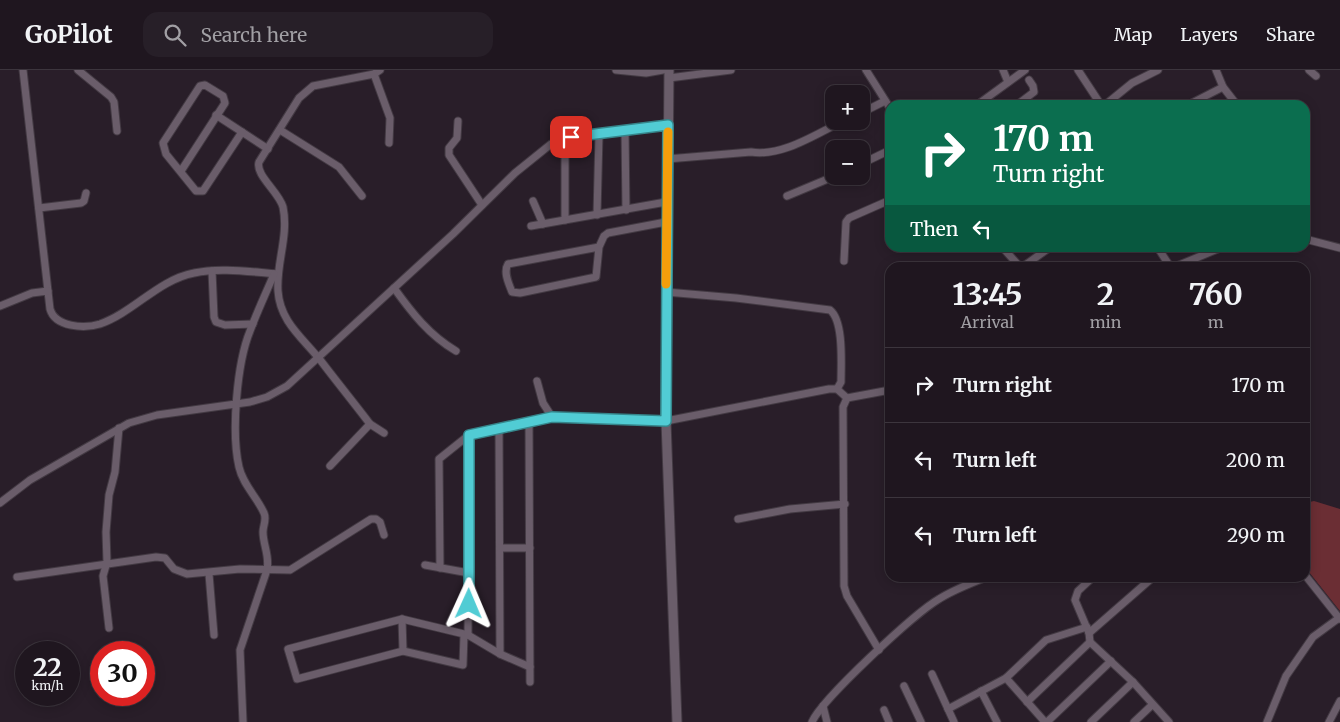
<!DOCTYPE html>
<html lang="en">
<head>
<meta charset="utf-8">
<style>
  body { margin:0; font-family:Merriweather,serif; background:#271f28; color:#f1f3f6; height:100vh; display:flex; flex-direction:column; font-size:19px; white-space:nowrap }
  * { box-sizing:border-box; margin:0 }
  p { font-size:16px; color:#a19fa4 }
  .icon { flex:none; width:28px; height:28px; fill:none; stroke:currentColor; stroke-width:2; stroke-linecap:round; stroke-linejoin:round }
  .map { position:relative; flex:1; overflow:hidden }
  .sheet { position:absolute; left:885px; top:192px; width:425px; height:320px; display:flex; flex-direction:column; background:#1f161f; border-radius:15px; box-shadow:0 2px 12px #0003,0 0 0 1px #3c353d }
  .sheet>* { flex:none }
  .banner { position:absolute; left:885px; top:30px; width:425px; height:152px; border-radius:15px; box-shadow:0 2px 12px #0003,0 0 0 1px #3c353d; background:#0b6e4f; color:#fff; overflow:hidden }
  .tools { position:absolute; left:825px; top:15px; display:grid; gap:10px }
  .tools a { display:grid; place-items:center; width:45px; height:45px; border-radius:10px; background:#1f161f; box-shadow:0 2px 12px #0003,0 0 0 1px #3c353d; font-size:25px }
  .speed { position:absolute; left:15px; top:571px; display:flex; gap:10px; font-size:25px; font-weight:700; text-align:center }
  .speed>* { display:grid; place-content:center; width:65px; height:65px; border-radius:50%; background:#1f161f; box-shadow:0 2px 12px #0003,0 0 0 1px #3c353d; line-height:1 }
  .speed small { font-size:12px; font-weight:400 }
  .speed .limit { border:8px solid #d22; background:#fff; color:#111 }
  .pin { position:absolute; display:grid; place-items:center; width:42px; height:42px; color:#fff; margin:-21px; border-radius:10px; box-shadow:0 2px 8px #0006 }
  .me { position:absolute; width:55px; margin:-28px; rotate:1deg; stroke-linejoin:round; filter:drop-shadow(0 0 4px #0008) }
  .turn { display:flex; align-items:center; gap:18px; height:105px; padding:0 25px; font-size:22px }
  .turn .icon { width:65px; height:65px; stroke-width:2.5 }
  .turn b { display:block; font-size:35px; line-height:42px }
  .then { display:flex; align-items:center; height:48px; padding:0 25px; background:#0003; gap:10px; font-size:19px }
  .eta { display:flex; justify-content:space-evenly; align-items:center; height:85px; text-align:center }
  .eta b { font-size:30px; font-weight:700; line-height:35px }
  ul { padding:0; list-style:none }
  li { display:flex; align-items:center; gap:15px; height:75px; padding:0 25px; border-top:1px solid #3c353d }
  li div { flex:1 }
  li b { display:block; font-size:19px }
  li em { font-style:normal }
  header { display:flex; align-items:center; gap:30px; box-sizing:border-box; height:70px; padding:0 25px; background:#1f161f; border-bottom:1px solid #3c353d }
  header strong { font-size:24px }
  nav { display:flex; gap:28px; margin-inline-start:auto; font-size:18px }
  .search { width:350px; height:45px; background:#271f28; display:flex; align-items:center; gap:12px; box-sizing:border-box; padding:0 18px; border-radius:15px; color:#a19fa4; font-size:19px }
  .map>svg:first-child { display:block }
  .green { fill:#6b2e34 }
  .lines { fill:none; stroke-linecap:round; stroke-linejoin:round }
  .minor-casing { stroke:#433a43; stroke-width:9 }
  .tertiary-casing { stroke:#433a43; stroke-width:11 }
  .minor { stroke:#6a5d6a; stroke-width:7 }
  .tertiary { stroke:#6a5d6a; stroke-width:9 }
  .route-casing { stroke:#35858a; stroke-width:12 }
  .route { stroke:#51ccd4; stroke-width:9 }
  .slow { stroke:#f59e0b; stroke-width:9 }
</style>
</head>
<body>
<header>
<strong>GoPilot</strong>
<div class="search"><svg class="icon" aria-label="search" viewBox="0 0 24 24"><circle cx="10" cy="10" r="6"/><path d="M15 15l6 6"/></svg>Search here</div>
<nav><a>Map</a><a>Layers</a><a>Share</a></nav>
</header>
<div class="map">
<svg width="1340" height="652" viewBox="0 0 1340 652">
  <rect width="100%" height="100%" fill="#291e29"/>
  <!-- green -->
  <polygon class="green" points="1314,431 1340,439 1340,541 1305,497 1305,433"/>
  <g class="lines">
    <!-- minor casing -->
    <g class="minor-casing">
      <g id="minor">
        <path d="M23,0L50,239C55,257 84,259 100,254C134,242 158,210 194,203C220,197 251,202 278,204"/>
        <polyline points="78,0 111,27 114,32 117,61"/>
        <path d="M380,0L374,4L313,16L299,28L259,92C255,105 279,122 283,137C289,166 276,193 278,221C280,252 303,268 321,291C337,312 354,333 370,354L384,363"/>
        <polyline points="616,0 646,3 663,0"/>
        <polyline points="866,0 890,38"/>
        <polyline points="1003,0 1008,12"/>
        <polyline points="1078,0 1101,35"/>
        <polyline points="1216,0 1223,17 1237,35"/>
        <polyline points="1309,0 1316,6"/>
        <polyline points="374,4 390,48 389,73"/>
        <polyline points="669,8 731,0"/>
        <polyline points="977,35 1025,0"/>
        <polyline points="1017,35 1034,22 1033,16 1029,10"/>
        <polyline points="1105,35 1132,13 1158,0"/>
        <polyline points="1188,35 1223,17"/>
        <polyline points="861,43 885,31"/>
        <polyline points="216,45 268,79"/>
        <polyline points="458,51 457,68 449,78 449,85 482,135"/>
        <polyline points="280,60 339,97 362,126"/>
        <polyline points="625,61 626,140"/>
        <polyline points="565,68 565,150"/>
        <path d="M667,89L751,82C782,87 816,64 843,51"/>
        <polyline points="861,94 890,80"/>
        <polyline points="181,101 225,33 223,26 205,15 200,16 163,73 166,84 196,121 203,121 242,62"/>
        <polyline points="787,126 835,106"/>
        <polyline points="533,131 543,154"/>
        <polyline points="39,138 81,133 84,131 86,123"/>
        <polyline points="597,145 599,64"/>
        <polyline points="531,156 666,132"/>
        <polyline points="1305,169 1340,178"/>
        <path d="M599,177L596,207L520,223L512,222C509,214 503,202 508,194L599,177L604,166L608,163L666,152"/>
        <polyline points="1003,178 1021,198"/>
        <polyline points="1158,178 1171,198"/>
        <polyline points="844,191 846,152 849,148 890,130"/>
        <polyline points="1021,198 1049,178"/>
        <polyline points="1172,198 1220,178"/>
        <polyline points="212,201 214,247 216,252 225,255 253,254"/>
        <path d="M394,218C412,243 429,265 456,281"/>
        <path d="M666,222L736,228L830,240C844,251 841,294 841,312L837,319"/>
        <polyline points="0,236 32,223 48,221"/>
        <polyline points="537,311 543,333 552,347"/>
        <polyline points="847,328 843,337 844,516 847,526 879,580"/>
        <polyline points="529,351 530,612"/>
        <polyline points="499,358 500,584"/>
        <polyline points="330,396 370,354"/>
        <polyline points="0,433 30,410 129,353 157,345 250,332 267,327 287,316 453,164 515,103 551,74 571,67 668,55"/>
        <polyline points="738,449 790,439 845,434"/>
        <polyline points="500,478 530,478"/>
        <polyline points="425,495 469,503"/>
        <polyline points="440,498 439,389 469,365 552,347 666,351 829,319 837,319 847,328 890,320"/>
        <polyline points="209,504 214,565"/>
        <polyline points="1305,505 1340,549"/>
        <polyline points="17,507 156,487 165,488 174,499 187,504 240,499 290,500 371,449 376,449 380,452 384,465"/>
        <polyline points="1092,508 1078,521 1075,530 1089,563 1090,572 1133,612 1169,652"/>
        <polyline points="402,549 403,581"/>
        <polyline points="109,558 103,506 107,492 106,462 109,425 115,402 119,358"/>
        <polyline points="1089,563 1152,508"/>
        <polyline points="464,564 463,595 403,581 297,609 288,579 402,549 464,564 468,565 500,584 530,597"/>
        <polyline points="468,565 469,365"/>
        <polyline points="932,604 954,652"/>
        <polyline points="1006,608 1045,652"/>
        <polyline points="904,616 921,652"/>
        <polyline points="981,621 997,652"/>
        <polyline points="1027,632 1090,572"/>
        <polyline points="823,636 827,652"/>
        <polyline points="948,639 1006,608 1046,570 1087,557"/>
        <polyline points="884,640 889,652"/>
        <path d="M243,652L240,580L267,500C270,486 263,475 263,462C263,455 267,450 264,443C257,427 243,415 239,397C231,362 237,293 250,261C257,242 266,223 274,204"/>
        <path d="M812,652C822,629 915,543 939,529C953,520 969,514 984,508"/>
        <polyline points="1047,652 1111,591"/>
        <polyline points="1091,652 1133,612"/>
        <polyline points="1134,652 1152,635"/>
        <polyline points="1267,652 1286,606 1313,567 1339,548"/>
        <polyline points="1329,652 1340,631"/>
      </g>
    </g>
    <!-- tertiary casing -->
    <g class="tertiary-casing">
      <polyline id="tertiary" points="669,0 666,351 677,652"/>
    </g>
    <!-- minor -->
    <use href="#minor" class="minor"/>
    <!-- tertiary -->
    <use href="#tertiary" class="tertiary"/>
  </g>
  <g class="lines">
    <!-- route casing -->
    <g class="route-casing">
      <polyline id="route" points="469,534 469,365 552,347 666,351 668,55 571,67"/>
    </g>
    <!-- route -->
    <use href="#route" class="route"/>
    <!-- slow -->
    <polyline class="slow" points="666,214 668,62"/>
  </g>
</svg>
<div class="tools">
<a>+</a>
<a>−</a>
</div>
<div class="speed"><div>22<small>km/h</small></div><div class="limit">30</div></div>
<div class="pin" style="left:571px;top:67px;background:#d93025"><svg class="icon" aria-label="arrive" viewBox="0 0 24 24"><path d="M6 21V4h12l-3 4 3 4H6"/></svg></div>
<svg class="me" style="left:469px;top:534px" viewBox="-20 -20 40 40"><path d="M0-17L14 15 0 8-14 15z" fill="#51ccd4" stroke="#fff" stroke-width="4"/></svg>
<div class="banner">
<div class="turn"><svg class="icon" aria-label="right" viewBox="0 0 24 24"><path d="M7 20v-9h11M14 6l5 5-5 5"/></svg><div><b>170 m</b>Turn right</div></div>
<div class="then">Then<svg class="icon" aria-label="left" viewBox="0 0 24 24"><path d="M17 20v-9H6M10 6l-5 5 5 5"/></svg></div>
</div>
<section class="sheet">
<div class="eta">
<div><b>13:45</b><p>Arrival</p></div>
<div><b>2</b><p>min</p></div>
<div><b>760</b><p>m</p></div>
</div>
<ul>
<li><svg class="icon" aria-label="right" viewBox="0 0 24 24"><path d="M7 20v-9h11M14 6l5 5-5 5"/></svg><div><b>Turn right</b></div><em>170 m</em></li>
<li><svg class="icon" aria-label="left" viewBox="0 0 24 24"><path d="M17 20v-9H6M10 6l-5 5 5 5"/></svg><div><b>Turn left</b></div><em>200 m</em></li>
<li><svg class="icon" aria-label="left" viewBox="0 0 24 24"><path d="M17 20v-9H6M10 6l-5 5 5 5"/></svg><div><b>Turn left</b></div><em>290 m</em></li>
</ul>
</section>
</div>
</body>
</html>
